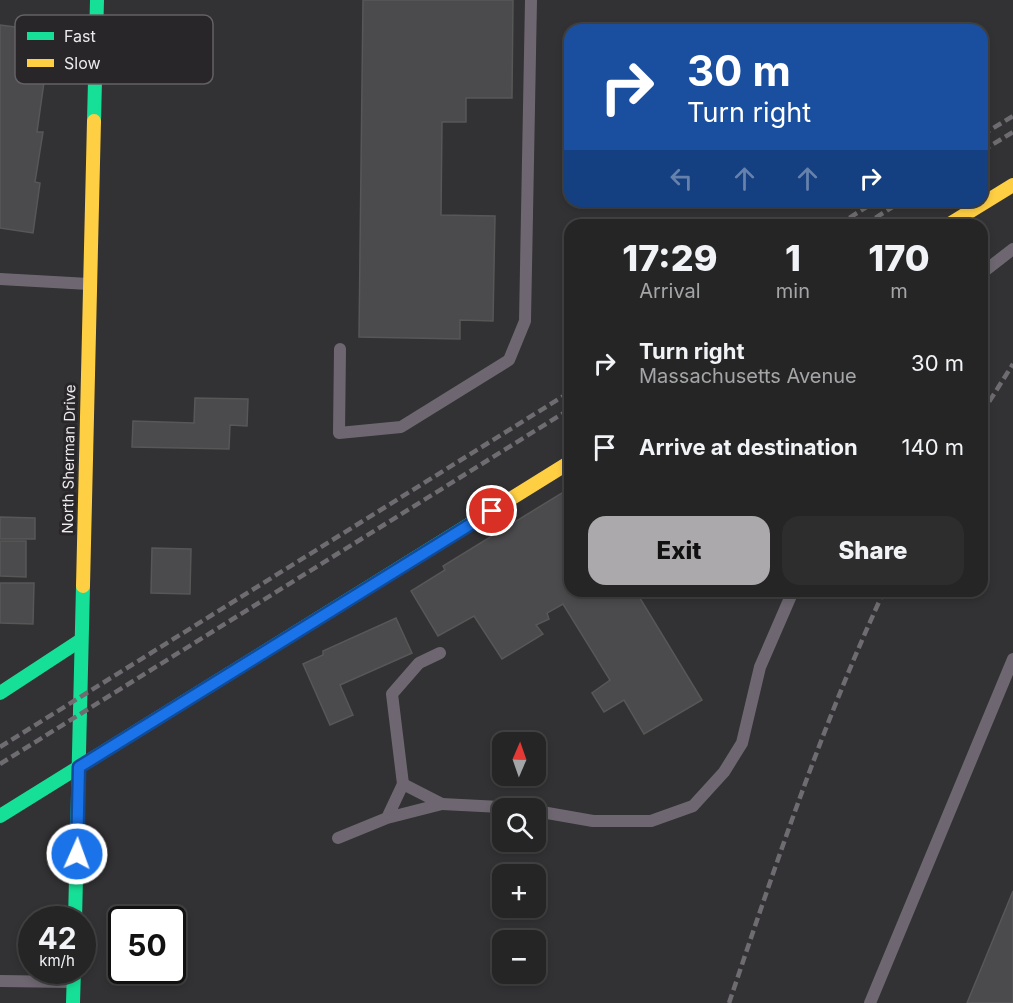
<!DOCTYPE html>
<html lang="en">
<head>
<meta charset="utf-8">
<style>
  body { margin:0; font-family:Inter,sans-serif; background:#2e2d2e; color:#f1f3f6; height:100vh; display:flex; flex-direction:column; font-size:22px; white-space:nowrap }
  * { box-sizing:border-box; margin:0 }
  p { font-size:20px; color:#a4a5a7 }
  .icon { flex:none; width:33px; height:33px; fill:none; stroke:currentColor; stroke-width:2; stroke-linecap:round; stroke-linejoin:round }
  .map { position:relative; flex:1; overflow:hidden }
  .panel { position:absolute; left:564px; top:219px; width:424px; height:378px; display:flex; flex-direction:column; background:#262526; border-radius:18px; box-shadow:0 3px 9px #0003,0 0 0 2px #424243 }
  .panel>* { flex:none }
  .top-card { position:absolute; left:564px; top:24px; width:424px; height:183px; border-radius:18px; box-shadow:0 3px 9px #0003,0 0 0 2px #424243; background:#1a4fa0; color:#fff; overflow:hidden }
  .needle { width:39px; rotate:2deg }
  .controls { position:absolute; left:492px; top:732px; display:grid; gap:12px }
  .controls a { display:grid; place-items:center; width:54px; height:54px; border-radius:12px; background:#262526; box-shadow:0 3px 9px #0003,0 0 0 2px #424243; font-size:30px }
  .speed { position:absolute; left:18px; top:906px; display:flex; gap:12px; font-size:30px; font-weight:700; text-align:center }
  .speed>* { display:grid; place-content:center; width:78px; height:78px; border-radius:50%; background:#262526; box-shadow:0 3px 9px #0003,0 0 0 2px #424243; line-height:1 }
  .speed small { font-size:15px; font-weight:400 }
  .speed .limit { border:3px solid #111; border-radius:9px; background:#fff; color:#111 }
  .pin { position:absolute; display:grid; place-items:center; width:51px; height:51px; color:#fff; margin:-26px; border:3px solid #fff; border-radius:50%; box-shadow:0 2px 6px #0007 }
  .me { position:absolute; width:66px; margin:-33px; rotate:2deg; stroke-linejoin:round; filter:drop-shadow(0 0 4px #0008) }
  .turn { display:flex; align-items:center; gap:21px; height:126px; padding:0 24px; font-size:27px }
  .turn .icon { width:78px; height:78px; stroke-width:2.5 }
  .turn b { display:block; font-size:42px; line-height:51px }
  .lanes { display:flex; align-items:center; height:57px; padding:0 24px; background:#0003; justify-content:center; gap:30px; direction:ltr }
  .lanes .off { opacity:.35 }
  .eta { display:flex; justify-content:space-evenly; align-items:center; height:102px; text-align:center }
  .eta b { font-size:36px; font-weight:800; line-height:42px }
  .action { display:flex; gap:12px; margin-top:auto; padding:12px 24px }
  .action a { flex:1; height:69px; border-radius:18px; background:#aba9ac; color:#111; font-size:24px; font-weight:800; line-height:69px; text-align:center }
  .action a+a { background:#2e2d2e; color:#f1f3f6 }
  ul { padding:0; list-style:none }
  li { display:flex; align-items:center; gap:18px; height:84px; padding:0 24px }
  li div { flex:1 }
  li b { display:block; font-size:22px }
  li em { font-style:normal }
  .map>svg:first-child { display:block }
  .building { fill:#4b4a4c; stroke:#585758; stroke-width:1.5 }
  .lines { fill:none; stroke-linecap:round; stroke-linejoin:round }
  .lane { stroke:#6e6771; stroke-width:12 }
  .fast { stroke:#16e098; stroke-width:14 }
  .slow { stroke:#ffcf43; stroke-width:14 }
  .rail { stroke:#6f6c71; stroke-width:4.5; stroke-dasharray:9 4.5; stroke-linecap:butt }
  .route-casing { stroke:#114b97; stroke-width:15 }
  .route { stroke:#1a73e8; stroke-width:10 }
  .labels { text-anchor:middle; stroke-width:6; stroke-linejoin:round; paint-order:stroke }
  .street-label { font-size:15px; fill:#eceaed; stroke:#29262a }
  .key { fill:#29262a; stroke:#646164; stroke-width:1.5 }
  .key-label { font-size:16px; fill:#eceaed }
</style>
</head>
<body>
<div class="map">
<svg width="1013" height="1003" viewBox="0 0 1013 1003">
  <rect width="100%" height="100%" fill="#323133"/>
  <!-- building -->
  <g class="building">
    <polygon points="363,0 513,0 512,98 466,98 466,122 442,122 441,215 495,216 493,321 460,320 460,339 359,337"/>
    <polygon points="0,25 46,31 38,81 44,82 37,132 43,132 35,182 40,183 33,233 0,228"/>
    <polygon points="195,398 248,399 247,426 230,425 229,449 132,447 133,421 194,423"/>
    <polygon points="570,488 570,591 644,591 638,595 702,700 644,734 624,700 604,712 592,693 610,680 563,604 547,613 549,619 536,625 543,634 502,659 474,616 438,636 411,591 445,570 443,566"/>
    <polygon points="0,517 35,518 35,539 0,539"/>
    <polygon points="0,541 26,541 26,577 0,576"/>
    <polygon points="152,548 191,549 190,594 151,593"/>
    <polygon points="0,583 34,583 33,624 0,623"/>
    <polygon points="396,618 412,653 340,685 353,715 330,725 303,664 323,655 323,651"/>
    <polygon points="1013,891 1013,1003 967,1003"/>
  </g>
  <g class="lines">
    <!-- lane -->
    <g class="lane">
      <polyline points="982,273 1013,249"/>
      <polyline points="0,279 89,284"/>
      <polyline points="340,349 339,433 401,427 509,360 525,321 531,0"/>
      <polyline points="403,784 392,694 419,663 440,653"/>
      <polyline points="442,804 521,808"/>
      <polyline points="536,811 593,821 651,821 693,806 724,772 742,743 760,667 793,591"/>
      <polyline points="338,838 387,818 403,784 442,804 387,818"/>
      <polyline points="0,981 73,982"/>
      <polyline points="870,1003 1013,659"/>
    </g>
    <!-- fast -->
    <g class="fast">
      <polyline points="94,121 97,0"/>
      <polyline points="0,693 81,640"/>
      <polyline points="0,816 470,524"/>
      <polyline points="75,920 83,586"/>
      <polyline points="73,1003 74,970"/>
    </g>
    <!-- slow -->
    <g class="slow">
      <polyline points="948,225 1013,185"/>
      <polyline points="470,524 570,462"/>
      <polyline points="83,586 94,121"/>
    </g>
    <!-- rail -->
    <g class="rail">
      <polyline points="982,135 1013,116"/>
      <polyline points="982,151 1013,132"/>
      <polyline points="838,225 876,201"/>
      <polyline points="864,225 902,201"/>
      <polyline points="982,413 1013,364"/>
      <polyline points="0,747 570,392"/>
      <polyline points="0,764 570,409"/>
      <path d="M729,1003C776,864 822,725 884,591"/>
    </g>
  </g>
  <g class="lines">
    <!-- route casing -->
    <g class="route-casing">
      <polyline id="route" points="77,854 79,767 492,511"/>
    </g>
    <!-- route -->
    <use href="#route" class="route"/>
  </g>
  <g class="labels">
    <!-- street labels -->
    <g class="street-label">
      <text transform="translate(69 459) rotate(-89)" y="5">North Sherman Drive</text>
    </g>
  </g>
  <!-- legend -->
  <rect x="15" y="15" width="198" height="69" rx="9" class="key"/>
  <rect x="27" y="32" width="27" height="8" fill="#16e098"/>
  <rect x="27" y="59" width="27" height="8" fill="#ffcf43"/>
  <g class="key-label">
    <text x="64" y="42">Fast</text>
    <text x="64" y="69">Slow</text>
  </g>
</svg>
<div class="controls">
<a><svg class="needle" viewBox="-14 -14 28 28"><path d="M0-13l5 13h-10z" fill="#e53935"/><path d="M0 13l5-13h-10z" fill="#a4a5a7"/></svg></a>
<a><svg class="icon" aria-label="search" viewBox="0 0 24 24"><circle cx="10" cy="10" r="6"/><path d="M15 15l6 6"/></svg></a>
<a>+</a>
<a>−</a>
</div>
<div class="speed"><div>42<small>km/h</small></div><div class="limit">50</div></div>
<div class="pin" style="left:492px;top:511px;background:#d93025"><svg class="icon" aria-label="arrive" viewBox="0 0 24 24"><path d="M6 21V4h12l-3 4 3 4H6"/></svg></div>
<svg class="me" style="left:77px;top:854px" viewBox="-20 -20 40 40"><circle r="17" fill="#1a73e8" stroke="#fff" stroke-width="3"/><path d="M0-11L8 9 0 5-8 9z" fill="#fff"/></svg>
<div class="top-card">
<div class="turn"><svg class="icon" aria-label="right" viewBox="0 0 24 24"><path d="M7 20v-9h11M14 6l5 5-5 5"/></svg><div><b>30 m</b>Turn right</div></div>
<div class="lanes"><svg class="icon off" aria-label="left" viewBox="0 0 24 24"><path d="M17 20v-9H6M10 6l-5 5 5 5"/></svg><svg class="icon off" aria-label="ahead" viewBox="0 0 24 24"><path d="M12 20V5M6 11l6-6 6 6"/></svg><svg class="icon off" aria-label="ahead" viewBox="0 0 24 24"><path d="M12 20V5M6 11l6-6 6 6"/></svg><svg class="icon" aria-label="right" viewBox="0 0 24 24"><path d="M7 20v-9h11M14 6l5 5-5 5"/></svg></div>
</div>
<section class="panel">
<div class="eta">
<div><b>17:29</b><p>Arrival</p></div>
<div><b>1</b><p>min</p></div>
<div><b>170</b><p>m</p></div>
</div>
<ul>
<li><svg class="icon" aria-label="right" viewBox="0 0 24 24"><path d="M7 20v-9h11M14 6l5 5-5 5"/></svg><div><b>Turn right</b><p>Massachusetts Avenue</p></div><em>30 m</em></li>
<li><svg class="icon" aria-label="arrive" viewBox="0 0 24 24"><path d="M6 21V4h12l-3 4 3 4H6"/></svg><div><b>Arrive at destination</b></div><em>140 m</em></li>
</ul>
<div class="action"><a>Exit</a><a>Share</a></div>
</section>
</div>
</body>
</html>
